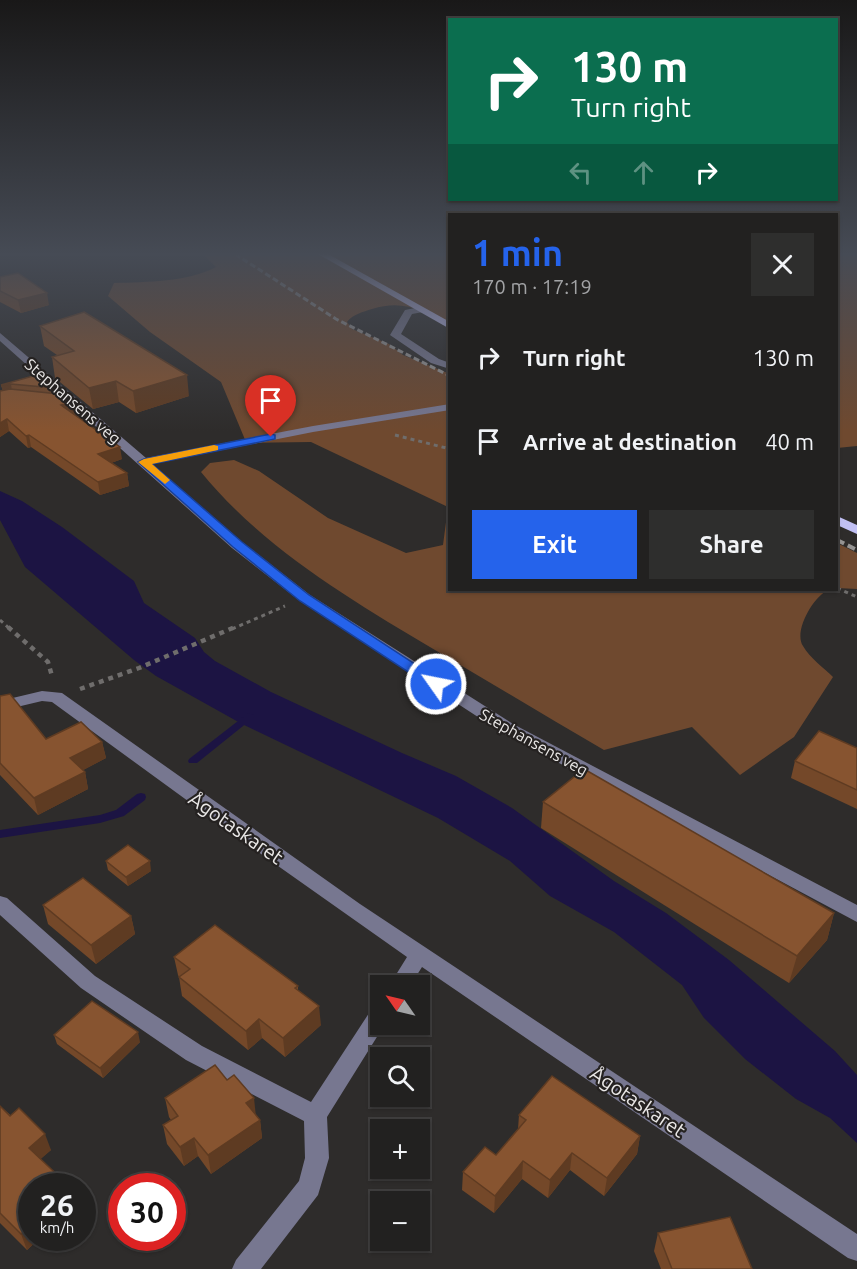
<!DOCTYPE html>
<html lang="en">
<head>
<meta charset="utf-8">
<style>
  body { margin:0; font-family:Ubuntu,sans-serif; background:#2e2e2d; color:#f1f3f6; height:100vh; display:flex; flex-direction:column; font-size:22px; white-space:nowrap }
  * { box-sizing:border-box; margin:0 }
  p { font-size:20px; color:#a2a3a5 }
  .icon { flex:none; width:33px; height:33px; fill:none; stroke:currentColor; stroke-width:2; stroke-linecap:round; stroke-linejoin:round }
  .map { position:relative; flex:1; overflow:hidden }
  .sheet { position:absolute; left:448px; top:213px; width:390px; height:378px; display:flex; flex-direction:column; background:#222120; border-radius:0px; box-shadow:0 2px 4px #0004,0 0 0 2px #3f3e3e }
  .sheet>* { flex:none }
  .top-card { position:absolute; left:448px; top:18px; width:390px; height:183px; border-radius:0px; box-shadow:0 2px 4px #0004,0 0 0 2px #3f3e3e; background:#0b6e4f; color:#fff; overflow:hidden }
  .needle { width:39px; rotate:304deg }
  .buttons { position:absolute; left:370px; top:975px; display:grid; gap:12px }
  .buttons a { display:grid; place-items:center; width:60px; height:60px; border-radius:0px; background:#222120; box-shadow:0 2px 4px #0004,0 0 0 2px #3f3e3e; font-size:30px }
  .speed { position:absolute; left:18px; top:1173px; display:flex; gap:12px; font-size:30px; font-weight:700; text-align:center }
  .speed>* { display:grid; place-content:center; width:78px; height:78px; border-radius:50%; background:#222120; box-shadow:0 2px 4px #0004,0 0 0 2px #3f3e3e; line-height:1 }
  .speed small { font-size:15px; font-weight:400 }
  .speed .limit { border:9px solid #d22; background:#fff; color:#111 }
  .pin { position:absolute; display:grid; place-items:center; width:51px; height:51px; color:#fff; margin:-62px -26px; border-radius:50% 50% 50% 0; rotate:-45deg; box-shadow:0 0 6px #0007 }
  .pin .icon { rotate:45deg }
  .me { position:absolute; width:66px; margin:-33px; rotate:303deg; stroke-linejoin:round; filter:drop-shadow(0 0 4px #0008) }
  .turn { display:flex; align-items:center; gap:21px; height:126px; padding:0 24px; font-size:27px }
  .turn .icon { width:78px; height:78px; stroke-width:2.5 }
  .turn b { display:block; font-size:42px; line-height:51px }
  .lanes { display:flex; align-items:center; height:57px; padding:0 24px; background:#0003; justify-content:center; gap:30px; direction:ltr }
  .lanes .off { opacity:.35 }
  .round { display:grid; place-items:center; flex:none; width:63px; height:63px; border-radius:0px; background:#2e2e2d }
  .overview { display:flex; align-items:center; justify-content:space-between; height:102px; padding:0 24px }
  h1 { font-size:36px; font-weight:700; line-height:45px; color:#2563eb }
  .action { display:flex; gap:12px; margin-top:auto; padding:12px 24px }
  .action a { flex:1; height:69px; border-radius:0px; background:#2563eb; color:#fff; font-size:24px; font-weight:700; line-height:69px; text-align:center }
  .action a+a { background:#2e2e2d; color:#f1f3f6 }
  ul { padding:0; list-style:none }
  li { display:flex; align-items:center; gap:18px; height:84px; padding:0 24px }
  li div { flex:1 }
  li b { display:block; font-size:22px }
  li em { font-style:normal }
  .map>svg:first-child { display:block }
  .green { fill:#6f492f }
  .water { fill:#1c1443 }
  .lines { fill:none; stroke-linecap:round; stroke-linejoin:round }
  .stream { fill:#1c1443; fill-rule:evenodd }
  .path-far1 { stroke:#6f6d6c; stroke-width:3; stroke-dasharray:4 4; stroke-linecap:butt }
  .path { stroke:#6f6d6c; stroke-width:4.5; stroke-dasharray:5 5; stroke-linecap:butt }
  .minor { fill:#777790; fill-rule:evenodd }
  .major { fill:#c1c0f4; fill-rule:evenodd }
  .rail-far1 { stroke:#969493; stroke-width:3; stroke-dasharray:6 3; stroke-linecap:butt }
  .rail { stroke:#969493; stroke-width:4; stroke-dasharray:8 4; stroke-linecap:butt }
  .wall { fill:#744829 }
  .shaded-wall { fill:#5e3b22 }
  .building { fill:#875430; stroke:#5e3b22; stroke-width:1.5 }
  .route { fill:#2563eb; stroke:#184099; stroke-width:1.5 }
  .slow { fill:#f59e0b }
  .labels { text-anchor:middle; stroke-width:4.5; stroke-linejoin:round; paint-order:stroke }
  .street-label { font-size:16px; fill:#eae8e7; stroke:#252221 }
  .near-street-label { font-size:20px; fill:#eae8e7; stroke:#252221 }
</style>
</head>
<body>
<div class="map">
<svg width="857" height="1269" viewBox="0 0 857 1269">
  <rect width="100%" height="100%" fill="#2e2c2b"/>
  <!-- green -->
  <g class="green">
    <path d="M203,254H450V323C421,311 404,299 372,309C363,312 353,314 347,322L352,329L389,344L403,355L450,374V590H828C814,596 793,631 803,646C810,658 824,668 833,677L794,737L740,775L692,727L604,750C547,717 491,683 435,650C351,600 264,549 201,472L210,463L234,460L259,471L328,518L406,553L443,545L448,507L311,442L241,443L246,442L221,382L150,332L108,296L114,283C147,282 187,282 216,267Z"/>
    <polygon points="837,254 857,254 857,446 837,448"/>
    <polygon points="837,543 857,553 857,589 837,588"/>
  </g>
  <!-- water -->
  <polygon class="water" points="0,491 22,501 62,527 134,581 144,603 195,638 204,652 215,661 271,692 402,753 456,776 512,808 614,881 666,913 729,960 835,1051 857,1075 857,1143 830,1118 796,1099 745,1059 704,1018 682,985 614,932 550,896 510,861 438,818 242,724 156,676 134,660 25,567 0,520"/>
  <g class="lines">
    <!-- stream -->
    <g class="stream">
      <polygon points="250,713 255,716 253,718 197,763 189,763 188,761 189,759 247,714"/>
      <polygon points="141,793 145,794 146,797 145,800 124,816 100,823 0,838 0,830 100,815 116,810 137,794"/>
    </g>
    <!-- path-far1 -->
    <g class="path-far1">
      <polyline points="395,435 450,449"/>
      <polyline points="837,588 857,597"/>
      <polyline points="0,620 10,629"/>
      <polyline points="232,629 285,606"/>
    </g>
    <!-- path -->
    <g class="path">
      <polyline points="8,627 48,662 52,676"/>
      <polyline points="80,689 139,668 235,627"/>
    </g>
    <!-- minor -->
    <g class="minor">
      <polygon points="420,307 425,310 423,312 412,314 401,334 439,359 450,363 450,369 431,363 390,335 405,310"/>
      <polygon points="0,333 146,458 313,426 450,404 450,410 313,432 152,464 242,542 310,595 513,724 857,905 857,922 501,732 300,601 232,548 0,341"/>
      <polygon points="42,691 62,693 360,904 857,1234 857,1261 848,1258 422,967 410,986 389,986 407,957 247,844 52,702 42,701 0,711 0,701"/>
      <polygon points="0,896 7,898 95,976 202,1046 311,1102 373,1007 381,1004 381,1024 385,1024 327,1117 329,1158 318,1195 261,1269 232,1269 236,1260 299,1181 305,1158 304,1121 186,1060 81,988 0,915"/>
    </g>
    <!-- major -->
    <g class="major">
      <polygon points="318,254 328,254 450,322 450,329"/>
      <polygon points="837,516 857,525 857,534 837,525"/>
    </g>
    <!-- rail-far1 -->
    <polyline class="rail-far1" points="235,254 336,319 450,376"/>
    <!-- rail -->
    <polyline class="rail" points="837,540 857,550"/>
  </g>
  <!-- wall -->
  <g class="wall">
    <polygon points="0,277 49,305 21,313 0,302"/>
    <polygon points="40,326 189,396 136,413 119,402 93,409 55,378 52,357 57,355 44,346"/>
    <polygon points="40,374 55,388 56,394 78,413 74,415 122,459 111,463 127,473 129,486 100,495 31,447 28,448 9,431 0,437 0,391 3,391 1,385"/>
    <polygon points="0,696 46,739 102,742 106,758 83,770 85,772 88,789 38,815 0,775"/>
    <polygon points="857,748 857,809 791,778 795,761"/>
    <polygon points="543,802 834,913 827,940 789,983 541,828"/>
    <polygon points="106,861 151,871 128,886 108,870"/>
    <polygon points="43,905 131,916 135,934 96,964 48,924"/>
    <polygon points="174,957 298,986 298,990 321,1025 285,1057 262,1038 248,1050 182,996 179,977 178,975"/>
    <polygon points="54,1035 140,1042 103,1078 57,1044"/>
    <polygon points="165,1098 256,1115 260,1120 262,1138 211,1174 198,1156 184,1166 167,1144 163,1125 171,1120 169,1117"/>
    <polygon points="0,1106 51,1150 40,1159 32,1238 40,1238 27,1250 0,1223"/>
    <polygon points="519,1115 640,1136 637,1154 604,1196 570,1170 548,1198 522,1179 494,1213 462,1190 463,1172 496,1155 518,1129"/>
    <polygon points="658,1233 752,1269 661,1269 654,1251"/>
  </g>
  <!-- shaded-wall -->
  <g class="shaded-wall">
    <polygon points="47,293 49,305 21,313 18,300"/>
    <polygon points="187,375 189,396 136,413 133,391"/>
    <polygon points="116,381 119,402 93,409 89,388"/>
    <polygon points="11,384 12,391 3,392 1,385"/>
    <polygon points="76,401 78,413 63,418 61,405"/>
    <polygon points="7,419 9,431 0,437 0,423"/>
    <polygon points="29,435 31,447 28,448 26,436"/>
    <polygon points="120,447 122,459 100,467 98,454"/>
    <polygon points="127,473 129,486 100,495 98,482"/>
    <polygon points="102,742 106,758 74,775 70,758"/>
    <polygon points="85,772 88,789 38,815 34,798"/>
    <polygon points="150,861 151,871 128,886 126,877"/>
    <polygon points="834,913 827,940 789,983 797,956"/>
    <polygon points="131,916 135,934 96,964 91,945"/>
    <polygon points="319,1006 321,1025 285,1057 283,1038"/>
    <polygon points="259,1019 262,1038 248,1050 246,1031"/>
    <polygon points="138,1032 140,1042 103,1078 100,1068"/>
    <polygon points="254,1098 256,1117 246,1103"/>
    <polygon points="260,1120 262,1138 211,1174 208,1155"/>
    <polygon points="45,1134 51,1150 34,1165 29,1148"/>
    <polygon points="640,1136 637,1154 604,1196 607,1178"/>
    <polygon points="194,1138 198,1156 184,1166 180,1147"/>
    <polygon points="572,1153 570,1170 548,1198 550,1180"/>
    <polygon points="523,1161 522,1179 494,1213 495,1196"/>
    <polygon points="32,1224 32,1238 40,1238 27,1250 21,1234"/>
  </g>
  <!-- building -->
  <g class="building">
    <polygon points="18,273 47,293 18,300 0,291 0,277"/>
    <polygon points="84,312 187,375 133,391 116,381 89,388 52,357 74,351 40,326"/>
    <polygon points="40,374 55,388 11,384 1,385"/>
    <polygon points="10,389 69,395 76,401 61,405 120,447 98,454 127,473 98,482 29,435 26,436 7,419 0,423 0,391"/>
    <polygon points="10,694 46,739 81,722 102,742 70,758 85,772 34,798 0,763 0,696"/>
    <polygon points="819,731 857,748 857,790 795,761"/>
    <polygon points="584,769 834,913 797,956 543,802"/>
    <polygon points="128,845 150,861 126,877 106,861"/>
    <polygon points="83,878 131,916 91,945 43,905"/>
    <polygon points="215,925 298,986 295,988 319,1006 283,1038 259,1019 246,1031 179,977 190,969 174,957"/>
    <polygon points="92,1001 138,1032 100,1068 54,1035"/>
    <polygon points="215,1065 227,1080 234,1075 254,1098 246,1103 260,1120 208,1155 194,1138 180,1147 163,1125 178,1116 165,1098"/>
    <polygon points="552,1076 640,1136 607,1178 572,1153 550,1180 523,1161 495,1196 463,1172 485,1147 496,1155 526,1120 519,1115"/>
    <polygon points="0,1106 10,1116 19,1108 45,1134 29,1148 69,1186 32,1186 32,1224 21,1234 0,1213"/>
    <polygon points="730,1217 752,1269 672,1269 658,1233"/>
  </g>
  <!-- sky -->
  <linearGradient id="sky" x2="0" y2="1"><stop stop-color="#191818"/><stop offset="0.59" stop-color="#464b55"/><stop offset="1" stop-color="#464b55" stop-opacity="0"/></linearGradient>
  <rect width="857" height="431" fill="url(#sky)"/>
  <!-- route -->
  <polygon class="route" points="271,434 275,435 275,439 152,464 242,542 309,595 441,681 443,684 441,687 431,687 300,601 233,547 138,462 144,459"/>
  <!-- slow -->
  <polygon class="slow" points="214,445 218,446 218,450 152,464 170,480 165,484 138,462 144,459"/>
  <g class="labels">
    <!-- street labels -->
    <g class="street-label">
      <text transform="translate(73 401) rotate(41)" y="6">Stephansens veg</text>
      <text transform="translate(534 742) rotate(29)" y="6">Stephansens veg</text>
    </g>
    <!-- near-street labels -->
    <g class="near-street-label">
      <text transform="translate(236 828) rotate(35)" y="7">Ågotaskaret</text>
      <text transform="translate(638 1102) rotate(34)" y="7">Ågotaskaret</text>
    </g>
  </g>
</svg>
<div class="buttons">
<a><svg class="needle" viewBox="-14 -14 28 28"><path d="M0-13l5 13h-10z" fill="#e53935"/><path d="M0 13l5-13h-10z" fill="#a2a3a5"/></svg></a>
<a><svg class="icon" aria-label="search" viewBox="0 0 24 24"><circle cx="10" cy="10" r="6"/><path d="M15 15l6 6"/></svg></a>
<a>+</a>
<a>−</a>
</div>
<div class="speed"><div>26<small>km/h</small></div><div class="limit">30</div></div>
<div class="pin" style="left:271px;top:437px;background:#d93025"><svg class="icon" aria-label="arrive" viewBox="0 0 24 24"><path d="M6 21V4h12l-3 4 3 4H6"/></svg></div>
<svg class="me" style="left:436px;top:684px" viewBox="-20 -20 40 40"><circle r="17" fill="#2563eb" stroke="#fff" stroke-width="3"/><path d="M0-11L8 9 0 5-8 9z" fill="#fff"/></svg>
<div class="top-card">
<div class="turn"><svg class="icon" aria-label="right" viewBox="0 0 24 24"><path d="M7 20v-9h11M14 6l5 5-5 5"/></svg><div><b>130 m</b>Turn right</div></div>
<div class="lanes"><svg class="icon off" aria-label="left" viewBox="0 0 24 24"><path d="M17 20v-9H6M10 6l-5 5 5 5"/></svg><svg class="icon off" aria-label="ahead" viewBox="0 0 24 24"><path d="M12 20V5M6 11l6-6 6 6"/></svg><svg class="icon" aria-label="right" viewBox="0 0 24 24"><path d="M7 20v-9h11M14 6l5 5-5 5"/></svg></div>
</div>
<section class="sheet">
<div class="overview"><div><h1>1 min</h1><p>170 m · 17:19</p></div><a class="round"><svg class="icon" aria-label="close" viewBox="0 0 24 24"><path d="M6 6l12 12M18 6L6 18"/></svg></a></div>
<ul>
<li><svg class="icon" aria-label="right" viewBox="0 0 24 24"><path d="M7 20v-9h11M14 6l5 5-5 5"/></svg><div><b>Turn right</b></div><em>130 m</em></li>
<li><svg class="icon" aria-label="arrive" viewBox="0 0 24 24"><path d="M6 21V4h12l-3 4 3 4H6"/></svg><div><b>Arrive at destination</b></div><em>40 m</em></li>
</ul>
<div class="action"><a>Exit</a><a>Share</a></div>
</section>
</div>
</body>
</html>
